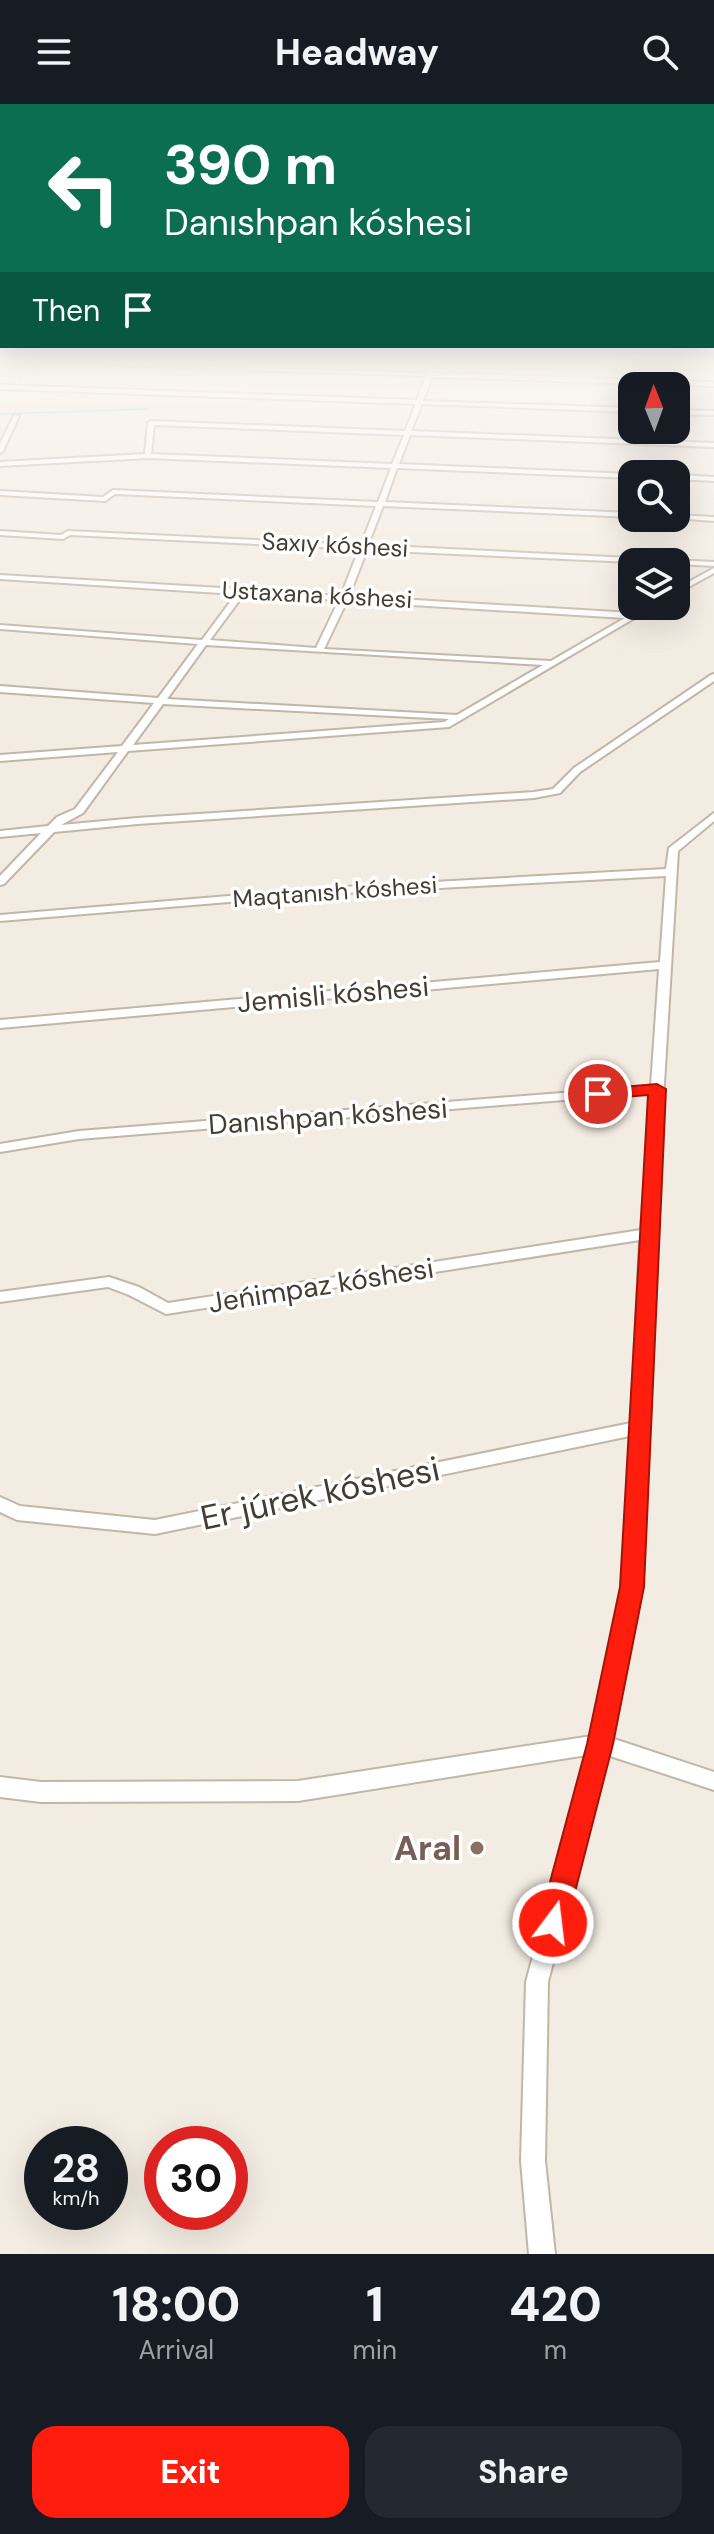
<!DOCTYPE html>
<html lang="en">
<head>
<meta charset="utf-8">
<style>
  body { margin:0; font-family:"DM Sans",sans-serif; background:#242831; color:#f1f3f6; height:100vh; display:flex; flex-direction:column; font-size:30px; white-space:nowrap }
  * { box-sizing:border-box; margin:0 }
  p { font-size:26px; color:#9ea1a6 }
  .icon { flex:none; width:44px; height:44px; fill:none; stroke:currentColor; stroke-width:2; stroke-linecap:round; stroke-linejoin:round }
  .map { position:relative; height:2150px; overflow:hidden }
  .drawer { display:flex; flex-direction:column; background:#171b24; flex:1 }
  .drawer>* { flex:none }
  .hud { position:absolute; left:0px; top:0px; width:714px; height:244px; box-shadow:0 8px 32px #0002; background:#0b6e4f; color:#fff; overflow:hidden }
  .needle { width:52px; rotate:359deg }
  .fabs { position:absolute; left:618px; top:268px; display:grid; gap:16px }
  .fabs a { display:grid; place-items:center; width:72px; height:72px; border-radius:16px; background:#171b24; box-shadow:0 8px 32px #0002; font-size:40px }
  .speed { position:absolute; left:24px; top:2022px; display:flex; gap:16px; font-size:40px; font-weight:700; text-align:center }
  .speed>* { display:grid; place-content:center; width:104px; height:104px; border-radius:50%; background:#171b24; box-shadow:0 8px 32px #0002; line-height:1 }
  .speed small { font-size:20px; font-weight:400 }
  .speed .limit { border:12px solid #d22; background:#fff; color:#111 }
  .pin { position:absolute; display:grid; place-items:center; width:68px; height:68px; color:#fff; margin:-34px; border:4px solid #fff; border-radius:50%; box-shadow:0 2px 8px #0007 }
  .me { position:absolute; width:88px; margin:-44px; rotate:15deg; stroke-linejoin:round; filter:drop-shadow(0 0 6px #0008) }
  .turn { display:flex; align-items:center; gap:28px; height:168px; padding:0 32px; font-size:36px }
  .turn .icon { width:104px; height:104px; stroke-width:2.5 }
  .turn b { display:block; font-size:56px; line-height:68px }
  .then { display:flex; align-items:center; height:76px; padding:0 32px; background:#0003; gap:16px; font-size:30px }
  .eta { display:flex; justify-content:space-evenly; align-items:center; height:136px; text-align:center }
  .eta b { font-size:48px; font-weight:800; line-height:56px }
  .cta { display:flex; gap:16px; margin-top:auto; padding:16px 32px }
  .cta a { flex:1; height:92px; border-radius:24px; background:#ff1e0d; color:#fff; font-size:32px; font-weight:800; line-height:92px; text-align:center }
  .cta a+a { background:#242831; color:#f1f3f6 }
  header { display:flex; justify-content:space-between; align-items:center; height:104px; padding:0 32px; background:#171b24; font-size:36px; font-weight:800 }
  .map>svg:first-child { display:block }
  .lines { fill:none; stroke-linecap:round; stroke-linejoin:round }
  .stream { stroke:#98d7f6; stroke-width:2 }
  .minor-casing { stroke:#c2b6a7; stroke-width:4 }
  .minor { fill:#fff; fill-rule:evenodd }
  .route { fill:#ff1e0d; stroke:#a61408; stroke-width:2 }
  .education-dot { fill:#8d6e63; stroke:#fff; stroke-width:3 }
  .labels { text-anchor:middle; stroke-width:7; stroke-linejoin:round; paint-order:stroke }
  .far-street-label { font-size:24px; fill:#453c32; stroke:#fff }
  .street-label { font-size:28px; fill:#453c32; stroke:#fff }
  .near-street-label { font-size:34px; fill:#453c32; stroke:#fff }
  .near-education-label { font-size:34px; font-weight:bold; fill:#785e54; stroke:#fff; text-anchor:end }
</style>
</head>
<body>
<header><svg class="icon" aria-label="menu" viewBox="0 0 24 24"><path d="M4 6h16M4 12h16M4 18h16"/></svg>Headway<svg class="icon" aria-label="search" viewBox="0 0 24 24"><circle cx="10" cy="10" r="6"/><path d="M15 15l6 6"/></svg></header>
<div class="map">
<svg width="714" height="2150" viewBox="0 0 714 2150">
  <rect width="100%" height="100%" fill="#f3ece2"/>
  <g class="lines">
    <!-- stream -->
    <polyline class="stream" points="0,310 147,305"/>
    <!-- minor casing -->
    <g class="minor-casing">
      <g id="minor">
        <path d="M85,260L428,269L431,260H437L433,269L714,278V282L432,273L423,297L632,304V308L422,300L411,327L714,339V343L410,331L399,360L632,370V374L397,364L385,398L632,409V413L383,402L368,441L714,458V462L676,460V458H632L367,446L349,492L632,509L645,502H655L449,623L128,647L83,709L61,721L137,714L534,688L553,685L574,664L711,571L714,570V577L580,668L560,689L534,694L137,720L54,728L4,780L0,781V772L41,729L0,733V727L48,722L57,713L75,705L118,648L0,657V651L122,642L154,599L0,588V582L158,594L198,540L0,525V521L202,536L236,490L0,475V471L239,485L243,484L247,486L341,492L359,445L70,431L63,435L0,431V427L61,431L68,427L361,441L376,402L115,390L105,397L0,391V387L103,393L113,386L378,398L391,364L148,354L0,362V358L145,350L148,319L151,317L405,327L416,300L0,285V281L417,296L426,272ZM154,321L404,331L392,360L151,350ZM244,490L339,496L316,544L210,536ZM347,497L625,514L551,557L324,545ZM206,541L543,561L457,611L167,595ZM163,600L449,615L444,618L133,641Z"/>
        <polygon points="676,306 714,307 714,311 676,310"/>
        <polygon points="14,311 19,312 3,347 0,349 0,340"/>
        <polygon points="676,371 714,373 714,377 676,375"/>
        <polygon points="676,411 714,413 714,417 674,414 676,414"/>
        <polygon points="714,464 714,469 676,490 676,485"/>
        <polygon points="714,709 714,717 678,747 655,1130 641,1483 611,1634 714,1668 714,1686 607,1651 548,1878 545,2057 555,2150 529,2150 521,2057 526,1878 587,1651 298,1697 41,1698 0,1693 0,1673 41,1678 298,1677 592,1632 623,1483 630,1332 155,1430 17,1416 0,1408 0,1393 20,1402 155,1416 631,1319 640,1136 166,1210 129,1191 108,1183 0,1198 0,1188 109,1173 139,1183 168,1199 641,1126 651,989 79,1035 0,1048 0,1040 79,1027 651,982 659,865 0,924 0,916 660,858 666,772 326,790 0,817 0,811 326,784 666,765 669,744"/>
      </g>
    </g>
    <!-- minor -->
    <use href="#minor" class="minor"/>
  </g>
  <!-- sky -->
  <linearGradient id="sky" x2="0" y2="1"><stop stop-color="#88c2ee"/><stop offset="0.46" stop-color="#faf6f2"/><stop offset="1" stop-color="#faf6f2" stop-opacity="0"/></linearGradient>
  <rect width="714" height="561" fill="url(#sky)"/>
  <!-- route -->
  <polygon class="route" points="657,980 666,985 644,1483 613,1640 567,1819 563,1829 553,1833 543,1829 539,1819 587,1640 620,1483 648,991 598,995 590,990 598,985"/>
  <!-- markers -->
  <circle class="education-dot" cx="477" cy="1744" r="8"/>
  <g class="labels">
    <!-- far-street labels -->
    <g class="far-street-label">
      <text transform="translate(335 441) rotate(3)" y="8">Saxıy kóshesi</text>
      <text transform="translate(317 491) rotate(3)" y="8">Ustaxana kóshesi</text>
      <text transform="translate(335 788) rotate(-4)" y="8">Maqtanısh kóshesi</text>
    </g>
    <!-- street labels -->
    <g class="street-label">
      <text transform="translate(333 890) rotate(-5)" y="10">Jemisli kóshesi</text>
      <text transform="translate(328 1012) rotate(-4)" y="10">Danıshpan kóshesi</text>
      <text transform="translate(321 1181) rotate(-9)" y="10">Jeńimpaz kóshesi</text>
    </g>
    <!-- near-street labels -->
    <g class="near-street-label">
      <text transform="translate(320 1389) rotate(-12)" y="12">Er júrek kóshesi</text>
    </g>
    <!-- near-education labels -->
    <g class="near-education-label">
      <text x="461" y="1756">Aral</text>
    </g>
  </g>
</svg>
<div class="fabs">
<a><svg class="needle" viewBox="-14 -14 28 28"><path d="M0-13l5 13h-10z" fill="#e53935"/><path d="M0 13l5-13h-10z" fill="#9ea1a6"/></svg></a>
<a><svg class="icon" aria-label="search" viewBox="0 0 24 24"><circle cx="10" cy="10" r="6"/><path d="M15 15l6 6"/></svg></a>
<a><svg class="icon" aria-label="layers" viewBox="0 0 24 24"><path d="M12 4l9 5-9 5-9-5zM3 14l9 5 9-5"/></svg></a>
</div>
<div class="speed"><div>28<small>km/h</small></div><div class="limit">30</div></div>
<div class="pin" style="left:598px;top:990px;background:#d93025"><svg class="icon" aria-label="arrive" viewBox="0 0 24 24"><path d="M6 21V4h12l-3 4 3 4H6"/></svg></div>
<svg class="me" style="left:553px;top:1819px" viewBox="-20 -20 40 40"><circle r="17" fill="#ff1e0d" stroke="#fff" stroke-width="3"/><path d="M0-11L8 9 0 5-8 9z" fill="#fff"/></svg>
<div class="hud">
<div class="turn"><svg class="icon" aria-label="left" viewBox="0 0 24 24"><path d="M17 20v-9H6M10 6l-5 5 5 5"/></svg><div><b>390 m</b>Danıshpan kóshesi</div></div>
<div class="then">Then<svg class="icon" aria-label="arrive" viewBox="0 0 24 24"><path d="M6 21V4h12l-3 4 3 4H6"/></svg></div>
</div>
</div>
<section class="drawer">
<div class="eta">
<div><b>18:00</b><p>Arrival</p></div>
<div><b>1</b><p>min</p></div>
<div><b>420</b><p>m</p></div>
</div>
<div class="cta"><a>Exit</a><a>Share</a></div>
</section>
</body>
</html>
